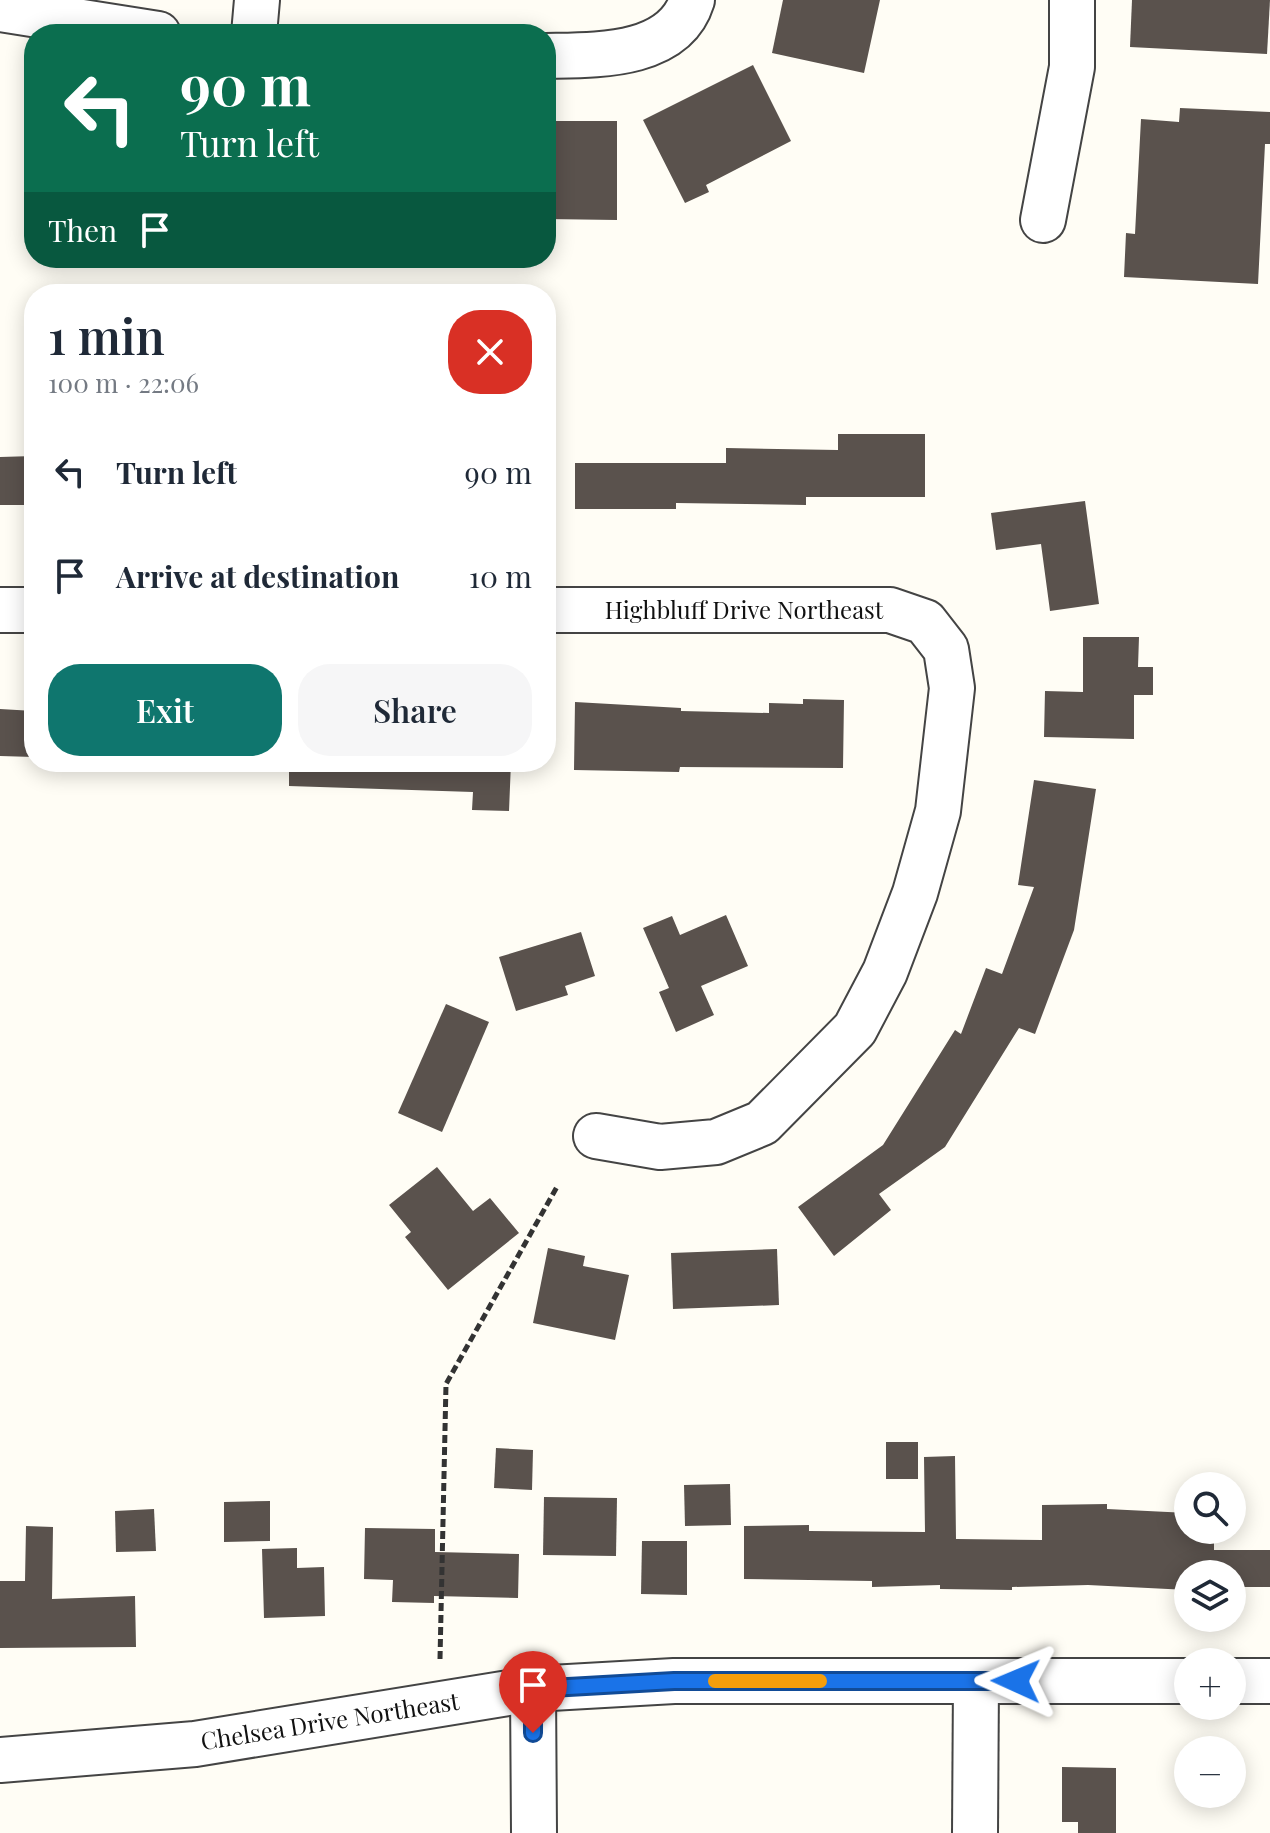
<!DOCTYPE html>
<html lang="en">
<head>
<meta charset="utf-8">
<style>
  body { margin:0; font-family:"Playfair Display",serif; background:#f6f6f7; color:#1f2937; height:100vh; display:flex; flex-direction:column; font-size:30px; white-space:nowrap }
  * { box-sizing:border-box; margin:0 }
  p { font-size:26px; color:#747a83 }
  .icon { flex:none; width:44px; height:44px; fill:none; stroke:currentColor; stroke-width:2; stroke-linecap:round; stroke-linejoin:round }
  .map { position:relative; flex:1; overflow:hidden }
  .side { position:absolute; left:24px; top:284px; width:532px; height:488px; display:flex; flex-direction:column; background:#fff; border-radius:32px; box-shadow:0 4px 20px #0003 }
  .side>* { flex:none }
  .banner { position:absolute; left:24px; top:24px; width:532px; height:244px; border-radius:32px; box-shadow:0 4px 20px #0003; background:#0b6e4f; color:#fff; overflow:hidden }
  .buttons { position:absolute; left:1174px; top:1472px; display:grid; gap:16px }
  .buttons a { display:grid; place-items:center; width:72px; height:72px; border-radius:50%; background:#fff; box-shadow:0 4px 20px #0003; font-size:40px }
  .pin { position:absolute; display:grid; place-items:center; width:68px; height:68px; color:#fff; margin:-82px -34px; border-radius:50% 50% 50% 0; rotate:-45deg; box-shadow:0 0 8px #0007 }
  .pin .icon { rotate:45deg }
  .me { position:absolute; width:88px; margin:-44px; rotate:271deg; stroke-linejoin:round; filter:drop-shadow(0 0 6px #0008) }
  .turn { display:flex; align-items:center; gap:28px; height:168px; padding:0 24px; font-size:36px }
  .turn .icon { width:104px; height:104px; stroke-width:2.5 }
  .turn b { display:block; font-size:56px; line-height:68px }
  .then { display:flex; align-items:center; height:76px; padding:0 24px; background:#0003; gap:16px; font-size:30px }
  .round { display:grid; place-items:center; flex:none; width:84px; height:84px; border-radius:32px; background:#f6f6f7 }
  .head { display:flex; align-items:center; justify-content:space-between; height:136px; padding:0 24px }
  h1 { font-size:48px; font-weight:600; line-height:60px }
  .primary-button { display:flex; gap:16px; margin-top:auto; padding:16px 24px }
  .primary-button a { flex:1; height:92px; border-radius:32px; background:#0f766e; color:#fff; font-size:32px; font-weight:600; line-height:92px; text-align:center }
  .primary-button a+a { background:#f6f6f7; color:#1f2937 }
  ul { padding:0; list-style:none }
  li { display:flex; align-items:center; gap:24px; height:104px; padding:0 24px }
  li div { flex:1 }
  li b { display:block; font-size:30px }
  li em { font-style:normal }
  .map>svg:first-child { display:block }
  .building { fill:#5a524d }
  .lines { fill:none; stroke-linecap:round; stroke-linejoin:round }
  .minor-casing { stroke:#444; stroke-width:48 }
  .path { stroke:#333; stroke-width:5; stroke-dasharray:8 4; stroke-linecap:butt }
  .minor { stroke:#fff; stroke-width:44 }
  .route-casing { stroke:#114b97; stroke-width:20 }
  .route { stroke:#1a73e8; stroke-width:14 }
  .slow { stroke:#f59e0b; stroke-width:14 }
  .labels { text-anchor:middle; stroke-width:8; stroke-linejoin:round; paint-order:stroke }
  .street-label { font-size:24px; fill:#111; stroke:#fff }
</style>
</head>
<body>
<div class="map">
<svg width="1270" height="1833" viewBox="0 0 1270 1833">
  <rect width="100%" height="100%" fill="#fffdf5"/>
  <!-- building -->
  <g class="building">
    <polygon points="783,0 880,0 864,73 772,53"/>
    <polygon points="1132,0 1270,0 1267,54 1130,47"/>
    <polygon points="753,65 791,141 706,185 709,192 685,203 643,120"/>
    <polygon points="1180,108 1270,112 1270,144 1265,144 1258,284 1124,277 1126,233 1135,234 1141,119 1179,122"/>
    <polygon points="546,121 617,121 617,220 546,219"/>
    <polygon points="838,434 925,434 925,497 806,497 806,505 676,503 676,509 575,509 575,463 726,463 726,448 838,450"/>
    <polygon points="34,456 34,505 0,505 0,457"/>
    <polygon points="1085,501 1099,604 1050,611 1041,544 996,550 991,513"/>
    <polygon points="1083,637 1139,637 1138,667 1153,667 1153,695 1134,695 1134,739 1044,737 1045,691 1083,692"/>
    <polygon points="803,699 844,700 843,768 680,767 679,772 574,770 575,702 681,708 681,711 769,713 769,703 803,704"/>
    <polygon points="0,709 34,711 34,757 0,756"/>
    <polygon points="289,762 511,762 509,811 472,810 473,792 289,786"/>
    <polygon points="1034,780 1096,789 1074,930 1035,1034 1019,1028 945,1147 879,1194 891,1210 834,1256 798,1207 883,1145 955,1030 961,1034 986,968 1002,974 1034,887 1018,885"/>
    <polygon points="726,915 748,966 701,986 714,1015 676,1032 659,992 669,988 643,928 672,916 680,935"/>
    <polygon points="581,932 595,976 565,986 568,995 516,1011 499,957"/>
    <polygon points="446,1004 489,1022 442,1132 398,1113"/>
    <polygon points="437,1167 473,1211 490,1198 519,1233 448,1290 405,1237 411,1232 389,1205"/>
    <polygon points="548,1248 585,1256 583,1266 629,1275 615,1340 533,1323"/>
    <polygon points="777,1249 779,1305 673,1309 671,1253"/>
    <rect x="886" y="1442" width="32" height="37"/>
    <polygon points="496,1448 533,1450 532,1490 494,1488"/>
    <polygon points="955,1456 956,1539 1042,1540 1042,1505 1107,1504 1107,1509 1188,1513 1188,1530 1214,1530 1214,1550 1270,1550 1270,1587 1232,1587 1232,1574 1188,1574 1188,1590 1088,1585 1012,1587 1012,1590 940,1589 940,1585 872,1587 872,1581 744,1579 744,1526 809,1525 809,1531 925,1532 924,1457"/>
    <polygon points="730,1484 731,1525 685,1526 684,1485"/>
    <polygon points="544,1497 617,1498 616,1556 543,1555"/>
    <polygon points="270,1501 270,1541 224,1542 224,1502"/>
    <polygon points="154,1509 156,1551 116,1552 115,1511"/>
    <polygon points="26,1526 53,1527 52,1599 135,1596 136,1647 0,1648 0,1581 25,1581"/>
    <polygon points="365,1528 435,1529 435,1552 519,1554 518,1598 434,1596 434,1603 392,1602 393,1580 364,1579"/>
    <polygon points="642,1541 687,1541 687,1595 641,1594"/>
    <polygon points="297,1548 297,1568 324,1567 325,1616 264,1618 262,1549"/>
    <polygon points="1062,1767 1116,1768 1116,1833 1078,1833 1078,1822 1062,1822"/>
  </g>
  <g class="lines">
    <!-- minor casing -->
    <g class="minor-casing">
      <g id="minor">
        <polyline points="0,9 158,34"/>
        <polyline points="254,34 257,0"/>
        <path d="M546,56C595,55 674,58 692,0"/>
        <polyline points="1043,220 1072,67 1072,0"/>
        <polyline points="0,610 34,610"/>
        <polyline points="546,610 890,610 925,622 946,649 952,688 938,811 915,893 885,972 855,1029 762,1123 716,1142 660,1147 596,1136"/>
        <polyline points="1232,1681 1270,1681"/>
        <polyline points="533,1689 534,1833"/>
        <polyline points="0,1760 195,1744 533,1689 674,1681 1188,1681"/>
        <polyline points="975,1833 976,1681"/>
      </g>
    </g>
    <!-- path -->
    <polyline class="path" points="440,1659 446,1384 558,1185"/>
    <!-- minor -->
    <use href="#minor" class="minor"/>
  </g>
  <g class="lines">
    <!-- route casing -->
    <g class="route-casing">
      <polyline id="route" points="533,1733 533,1689 674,1681 1016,1681"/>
    </g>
    <!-- route -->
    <use href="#route" class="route"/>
    <!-- slow -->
    <polyline class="slow" points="715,1681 820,1681"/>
  </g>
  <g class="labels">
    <!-- street labels -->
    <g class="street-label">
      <text x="744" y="619">Highbluff Drive Northeast</text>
      <text transform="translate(330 1722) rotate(-9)" y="8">Chelsea Drive Northeast</text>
    </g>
  </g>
</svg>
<div class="buttons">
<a><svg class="icon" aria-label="search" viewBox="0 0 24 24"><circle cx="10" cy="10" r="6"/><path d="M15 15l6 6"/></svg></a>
<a><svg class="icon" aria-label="layers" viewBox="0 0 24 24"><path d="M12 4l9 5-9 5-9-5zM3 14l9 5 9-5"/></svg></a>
<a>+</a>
<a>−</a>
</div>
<div class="pin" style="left:533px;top:1733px;background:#d93025"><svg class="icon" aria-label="arrive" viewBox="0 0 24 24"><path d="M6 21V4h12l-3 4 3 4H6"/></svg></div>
<svg class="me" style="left:1016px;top:1681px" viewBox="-20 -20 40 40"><path d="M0-17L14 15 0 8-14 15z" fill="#1a73e8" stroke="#fff" stroke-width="4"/></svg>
<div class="banner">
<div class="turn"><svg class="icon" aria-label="left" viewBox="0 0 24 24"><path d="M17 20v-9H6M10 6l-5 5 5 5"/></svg><div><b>90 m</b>Turn left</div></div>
<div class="then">Then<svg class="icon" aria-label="arrive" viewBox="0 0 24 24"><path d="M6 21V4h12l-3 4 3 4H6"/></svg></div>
</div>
<section class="side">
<div class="head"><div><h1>1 min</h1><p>100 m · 22:06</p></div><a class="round" style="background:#d93025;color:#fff"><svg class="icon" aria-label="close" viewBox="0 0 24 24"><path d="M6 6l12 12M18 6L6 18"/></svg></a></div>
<ul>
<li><svg class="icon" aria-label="left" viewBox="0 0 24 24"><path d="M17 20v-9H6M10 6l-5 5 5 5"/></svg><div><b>Turn left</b></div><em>90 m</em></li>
<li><svg class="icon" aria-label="arrive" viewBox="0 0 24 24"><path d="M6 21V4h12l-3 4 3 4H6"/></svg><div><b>Arrive at destination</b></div><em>10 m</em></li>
</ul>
<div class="primary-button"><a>Exit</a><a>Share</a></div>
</section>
</div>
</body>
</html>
